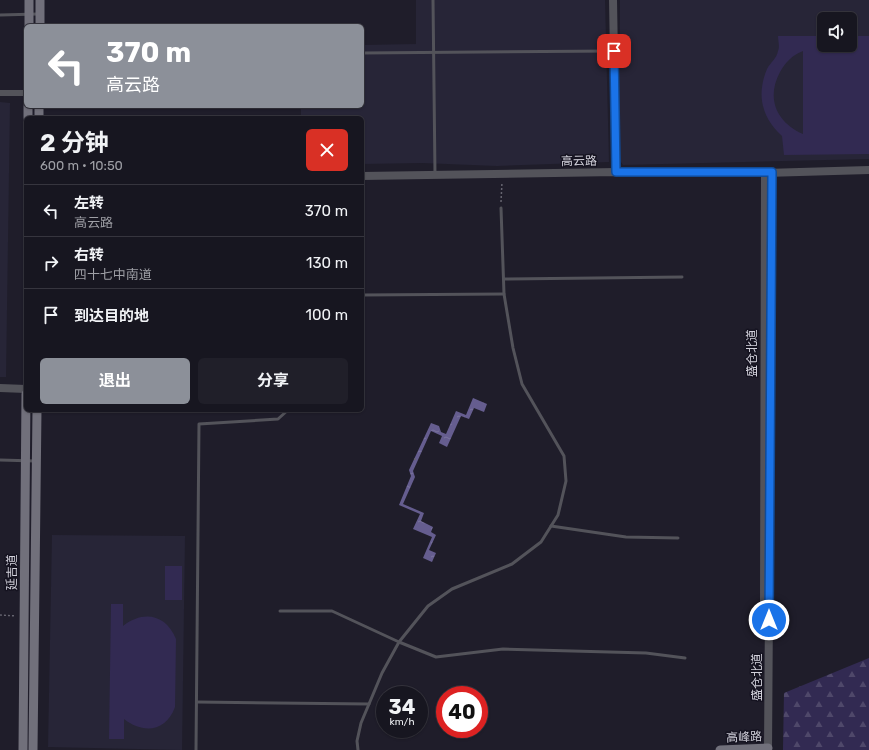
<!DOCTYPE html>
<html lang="zh">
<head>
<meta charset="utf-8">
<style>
  body { margin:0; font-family:Rubik,"Noto Sans SC",sans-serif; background:#201f29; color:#f1f3f6; height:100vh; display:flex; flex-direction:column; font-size:15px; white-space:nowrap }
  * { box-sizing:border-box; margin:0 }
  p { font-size:13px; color:#9e9fa5 }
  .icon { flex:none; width:22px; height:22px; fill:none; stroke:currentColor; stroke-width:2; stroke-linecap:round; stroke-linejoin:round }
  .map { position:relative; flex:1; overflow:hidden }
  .side { position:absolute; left:24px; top:116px; width:340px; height:296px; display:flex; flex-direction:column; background:#171620; border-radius:6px; box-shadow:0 1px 3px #0004,0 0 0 1px #36353e }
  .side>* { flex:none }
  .hud { position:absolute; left:24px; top:24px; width:340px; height:84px; border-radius:6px; box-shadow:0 1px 3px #0004,0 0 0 1px #36353e; background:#8c9099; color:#fff; overflow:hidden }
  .controls { position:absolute; left:817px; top:12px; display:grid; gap:8px }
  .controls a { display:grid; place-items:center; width:40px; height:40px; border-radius:6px; background:#171620; box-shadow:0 1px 3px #0004,0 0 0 1px #36353e; font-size:20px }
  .speed { position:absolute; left:376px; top:686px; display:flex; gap:8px; font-size:20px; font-weight:700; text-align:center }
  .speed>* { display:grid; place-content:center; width:52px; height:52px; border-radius:50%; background:#171620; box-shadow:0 1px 3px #0004,0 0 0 1px #36353e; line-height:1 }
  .speed small { font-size:10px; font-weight:400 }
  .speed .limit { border:6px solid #d22; background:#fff; color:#111 }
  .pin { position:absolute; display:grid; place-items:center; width:34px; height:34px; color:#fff; margin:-17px; border-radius:8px; box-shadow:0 2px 6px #0006 }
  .me { position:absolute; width:44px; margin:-22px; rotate:0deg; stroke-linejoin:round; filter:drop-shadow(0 0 3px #0008) }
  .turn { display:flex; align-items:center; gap:14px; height:84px; padding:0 16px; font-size:18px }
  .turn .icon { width:52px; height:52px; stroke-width:2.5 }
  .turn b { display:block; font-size:28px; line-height:34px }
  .round { display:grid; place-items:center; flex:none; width:42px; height:42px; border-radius:6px; background:#201f29 }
  .head { display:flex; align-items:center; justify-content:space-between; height:68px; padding:0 16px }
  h1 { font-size:24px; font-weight:700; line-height:30px }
  .button { display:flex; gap:8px; margin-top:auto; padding:8px 16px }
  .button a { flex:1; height:46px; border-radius:6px; background:#8c9099; color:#fff; font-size:16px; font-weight:700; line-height:46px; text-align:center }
  .button a+a { background:#201f29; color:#f1f3f6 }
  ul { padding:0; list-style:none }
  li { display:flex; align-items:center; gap:12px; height:52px; padding:0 16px; border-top:1px solid #36353e }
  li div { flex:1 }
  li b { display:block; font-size:15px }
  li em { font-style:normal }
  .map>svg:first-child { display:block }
  .built { fill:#272537; fill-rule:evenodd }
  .green { fill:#322a52; fill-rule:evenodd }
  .forest { fill:url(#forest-firs) }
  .water { fill:url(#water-ripples) }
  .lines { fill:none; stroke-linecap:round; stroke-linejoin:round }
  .path { stroke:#666570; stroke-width:1.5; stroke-dasharray:2 2; stroke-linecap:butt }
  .service { stroke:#53535a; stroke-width:3 }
  .minor { stroke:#53535a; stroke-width:6 }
  .tertiary { stroke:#53535a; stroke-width:8 }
  .secondary { stroke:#71707b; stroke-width:9 }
  .route-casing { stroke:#114b97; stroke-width:10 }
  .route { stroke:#1a73e8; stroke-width:7 }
  .labels { text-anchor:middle; stroke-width:3; stroke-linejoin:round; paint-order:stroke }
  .street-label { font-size:12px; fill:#d2d1db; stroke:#151320 }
</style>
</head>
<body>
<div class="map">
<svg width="869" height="750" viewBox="0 0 869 750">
  <defs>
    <pattern id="forest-firs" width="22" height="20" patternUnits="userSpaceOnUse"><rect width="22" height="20" fill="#322a52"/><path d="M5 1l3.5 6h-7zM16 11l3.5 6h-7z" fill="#4f486a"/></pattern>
    <pattern id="water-ripples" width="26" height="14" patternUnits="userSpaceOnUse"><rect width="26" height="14" fill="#655d8f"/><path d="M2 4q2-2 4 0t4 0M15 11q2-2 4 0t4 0" fill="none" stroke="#7a739e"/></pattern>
  </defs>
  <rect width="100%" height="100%" fill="#1f1d2a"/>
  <!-- built -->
  <g class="built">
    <polygon points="416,0 605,0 609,162 497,166 422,163 362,164 362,118 301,118 301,106 362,106 362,45 416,44"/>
    <path d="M620,0H869V159L623,165L619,159ZM824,19H850V45H824Z"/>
    <polygon points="0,102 10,103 6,377 0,377"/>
    <polygon points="52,535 185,536 182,750 48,747"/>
  </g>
  <!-- green -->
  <g class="green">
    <path d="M778,36H824V45H850V36H869V154L784,155L782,136C762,118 756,95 767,69C770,63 777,58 778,51C780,47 778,40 778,36ZM803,51V134C776,122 766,98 780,72C785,63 792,55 803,51Z"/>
    <rect x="165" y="566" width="17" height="34"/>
    <path d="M111,604H123V626C143,610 166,614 176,639L175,707C166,732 143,734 124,719V739H109Z"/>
  </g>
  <!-- forest -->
  <polygon class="forest" points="869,658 869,750 783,750 784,693"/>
  <!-- water -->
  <polygon class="water" points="473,398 487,404 484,412 474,408 469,419 461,416 447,447 439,443 442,436 431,431 413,471 415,477 403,504 424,513 421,521 433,527 431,532 436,535 429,550 436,553 432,562 423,558 432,537 413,529 420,514 399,505 411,476 409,470 431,423 439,426 441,432 446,434 456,411 466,415"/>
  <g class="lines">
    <!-- path -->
    <g class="path">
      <polyline points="501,202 502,182"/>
      <polyline points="414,459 418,460"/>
      <polyline points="0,615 16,616"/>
    </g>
    <!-- service -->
    <g class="service">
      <polyline points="433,0 435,174"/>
      <polyline points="0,15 38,14"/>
      <polyline points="362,53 612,51"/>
      <polyline points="504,279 682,277"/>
      <polyline points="362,295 504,294"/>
      <polyline points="0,460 35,461"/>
      <polyline points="551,526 626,537 678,538"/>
      <polyline points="280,611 332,611 399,642 436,657 503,649 646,653 685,658"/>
      <polyline points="197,702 369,704"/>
      <polyline points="196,750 199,424 278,419 288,410"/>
      <polyline points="358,750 357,741 361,723 382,673 399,642 428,606 452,589 512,564 541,542 558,515 566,481 564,456 522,384 513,348 504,294 501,208"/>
    </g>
    <!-- minor -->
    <polyline class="minor" points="0,93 26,93"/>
    <!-- tertiary -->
    <g class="tertiary">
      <polyline points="613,0 616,172"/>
      <polyline points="362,176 616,172 765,173 869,170"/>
      <polyline points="0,388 26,389"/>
      <polyline points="764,602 765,173"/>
      <polyline points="768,750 772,172"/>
    </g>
    <!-- secondary -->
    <g class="secondary">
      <polyline points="29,26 29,0"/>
      <polyline points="40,26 40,0"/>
      <polyline points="28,118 28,106"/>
      <polyline points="39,118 39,106"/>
      <polyline points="23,750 26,394"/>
      <polyline points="33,750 37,410"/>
      <polyline points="720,750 768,748"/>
    </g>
  </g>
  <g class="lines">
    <!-- route casing -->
    <g class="route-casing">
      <polyline id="route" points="614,51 616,172 772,172 769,620"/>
    </g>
    <!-- route -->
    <use href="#route" class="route"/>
  </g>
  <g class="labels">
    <!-- street labels -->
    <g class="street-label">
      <text transform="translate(579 161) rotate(-1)" y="4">高云路</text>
      <text transform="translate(752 353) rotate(-90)" y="4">盛仓北道</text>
      <text transform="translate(12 572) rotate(-90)" y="4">延吉道</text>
      <text transform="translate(757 677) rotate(-90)" y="4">盛仓北道</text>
      <text transform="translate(744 737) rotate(-2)" y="4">高峰路</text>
    </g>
  </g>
</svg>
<div class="controls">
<a><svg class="icon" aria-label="sound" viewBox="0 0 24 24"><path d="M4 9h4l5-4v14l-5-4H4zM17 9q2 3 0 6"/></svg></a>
</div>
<div class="speed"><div>34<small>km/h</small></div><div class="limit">40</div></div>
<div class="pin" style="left:614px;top:51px;background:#d93025"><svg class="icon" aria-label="arrive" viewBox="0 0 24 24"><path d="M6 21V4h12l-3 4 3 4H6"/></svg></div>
<svg class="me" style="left:769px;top:620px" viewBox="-20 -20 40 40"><circle r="17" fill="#1a73e8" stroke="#fff" stroke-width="3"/><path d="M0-11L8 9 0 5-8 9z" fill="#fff"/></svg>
<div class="hud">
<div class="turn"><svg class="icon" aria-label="left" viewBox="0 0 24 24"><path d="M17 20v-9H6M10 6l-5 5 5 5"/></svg><div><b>370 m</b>高云路</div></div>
</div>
<section class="side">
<div class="head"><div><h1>2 分钟</h1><p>600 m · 10:50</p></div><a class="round" style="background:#d93025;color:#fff"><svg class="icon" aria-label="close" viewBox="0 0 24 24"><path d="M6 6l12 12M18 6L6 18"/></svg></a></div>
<ul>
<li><svg class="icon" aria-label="left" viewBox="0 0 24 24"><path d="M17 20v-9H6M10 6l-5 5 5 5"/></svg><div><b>左转</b><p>高云路</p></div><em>370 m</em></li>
<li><svg class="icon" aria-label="right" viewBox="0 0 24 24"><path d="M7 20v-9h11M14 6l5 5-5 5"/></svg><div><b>右转</b><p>四十七中南道</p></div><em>130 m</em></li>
<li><svg class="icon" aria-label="arrive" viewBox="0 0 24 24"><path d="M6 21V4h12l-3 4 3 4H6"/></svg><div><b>到达目的地</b></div><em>100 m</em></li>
</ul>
<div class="button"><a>退出</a><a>分享</a></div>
</section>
</div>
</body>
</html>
